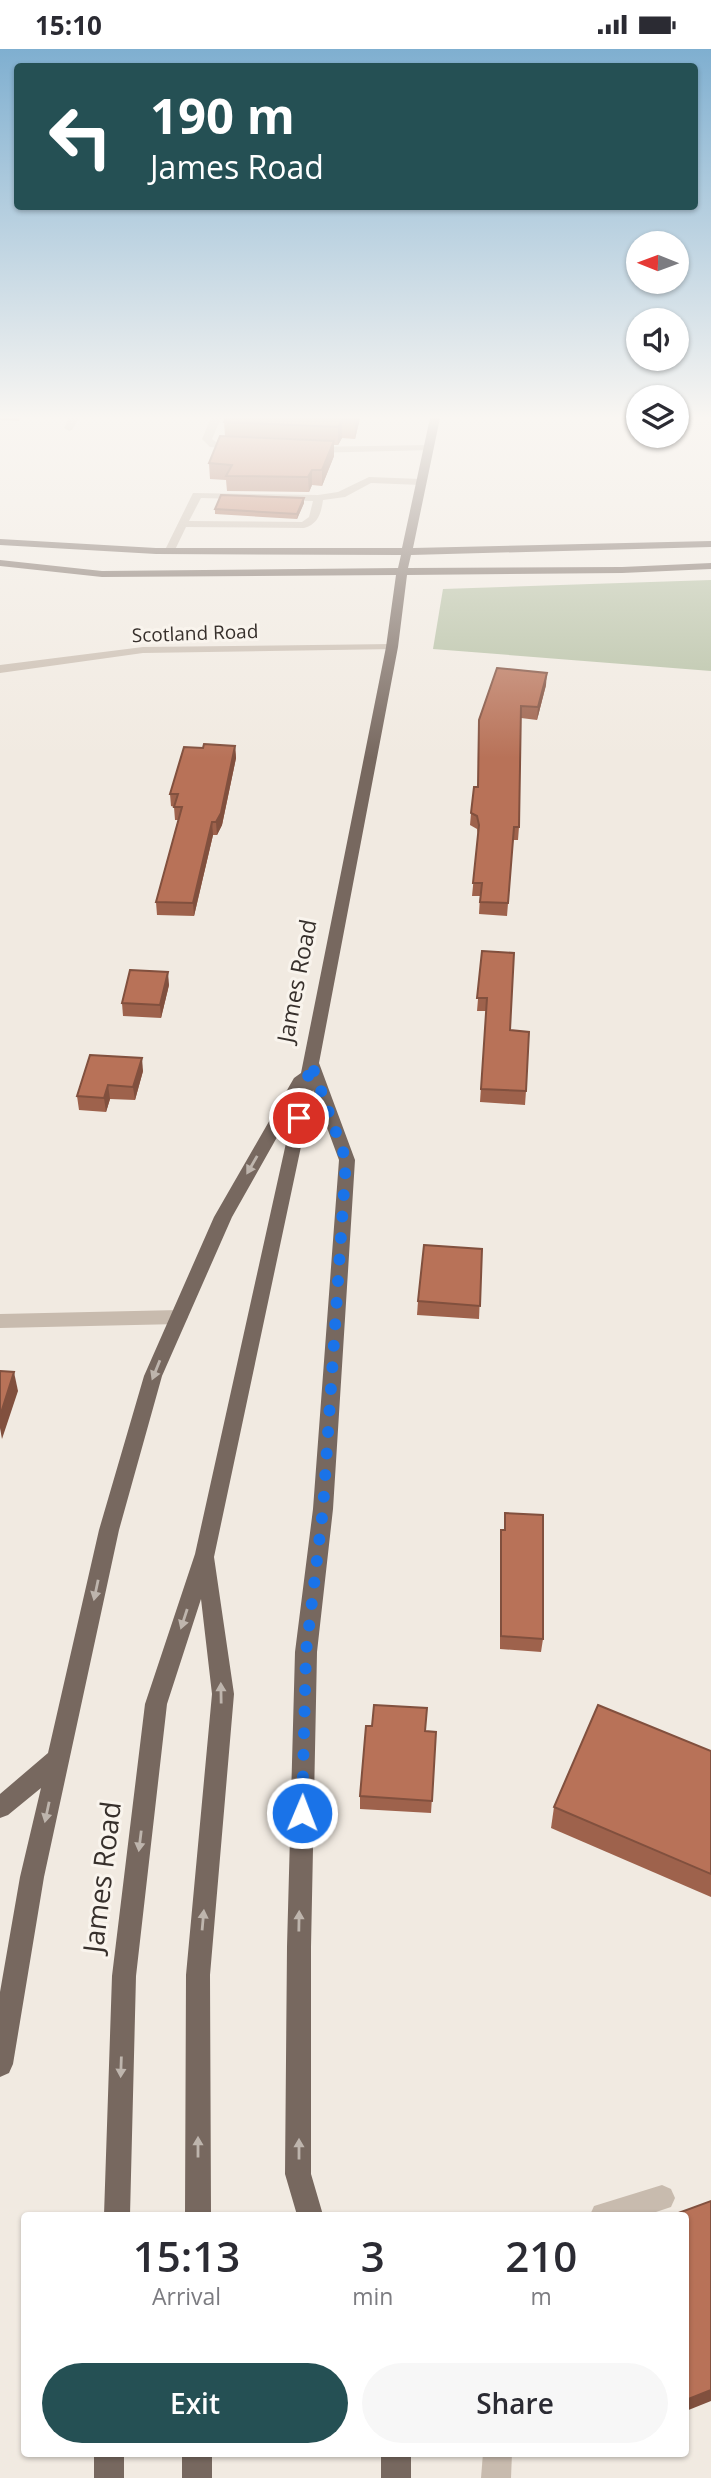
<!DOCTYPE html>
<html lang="en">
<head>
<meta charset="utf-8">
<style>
  body { margin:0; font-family:"Open Sans",sans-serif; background:#f7f7f7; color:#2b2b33; height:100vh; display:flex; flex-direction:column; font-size:26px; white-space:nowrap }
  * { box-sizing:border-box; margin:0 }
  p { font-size:23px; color:#7c7c81 }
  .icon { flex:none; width:38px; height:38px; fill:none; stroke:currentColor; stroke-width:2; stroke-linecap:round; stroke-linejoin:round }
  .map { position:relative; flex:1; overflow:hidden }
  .drawer { position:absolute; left:21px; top:2163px; width:668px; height:245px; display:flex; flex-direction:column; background:#fff; border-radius:7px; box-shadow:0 2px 5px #0004 }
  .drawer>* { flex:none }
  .top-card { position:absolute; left:14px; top:14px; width:684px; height:147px; border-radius:7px; box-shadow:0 2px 5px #0004; background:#255054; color:#fff; overflow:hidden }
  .needle { width:46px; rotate:271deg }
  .buttons { position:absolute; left:626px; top:182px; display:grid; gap:14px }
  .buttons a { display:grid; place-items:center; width:63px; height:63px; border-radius:50%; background:#fff; box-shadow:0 2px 5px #0004; font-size:35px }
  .pin { position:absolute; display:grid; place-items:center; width:60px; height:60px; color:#fff; margin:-30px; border:4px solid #fff; border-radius:50%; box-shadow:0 2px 7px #0007 }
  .me { position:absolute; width:77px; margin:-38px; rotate:1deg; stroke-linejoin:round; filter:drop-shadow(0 0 5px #0008) }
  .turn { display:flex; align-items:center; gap:24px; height:147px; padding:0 21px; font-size:32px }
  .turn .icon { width:91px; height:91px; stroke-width:2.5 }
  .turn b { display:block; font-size:49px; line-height:60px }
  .eta { display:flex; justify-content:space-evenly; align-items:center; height:119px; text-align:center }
  .eta b { font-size:42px; font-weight:600; line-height:49px }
  .button { display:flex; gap:14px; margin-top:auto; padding:14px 21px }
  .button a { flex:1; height:80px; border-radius:42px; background:#255054; color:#fff; font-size:28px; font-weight:600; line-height:80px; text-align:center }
  .button a+a { background:#f7f7f7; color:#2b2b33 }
  .status { display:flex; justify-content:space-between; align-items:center; height:49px; padding:0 35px; background:#fff; direction:ltr }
  .status svg { height:19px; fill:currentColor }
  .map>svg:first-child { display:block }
  .green { fill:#b4bfa2 }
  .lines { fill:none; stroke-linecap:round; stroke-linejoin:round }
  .minor { fill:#c8bbae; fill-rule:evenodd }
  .major { fill:#77685f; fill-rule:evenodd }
  .wall { fill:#9e624c }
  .shaded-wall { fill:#81503e }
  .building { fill:#b87258; stroke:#81503e; stroke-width:2 }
  .oneway { fill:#beb5ad }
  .route { stroke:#1a73e8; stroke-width:12; stroke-dasharray:0 21.6 }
  .labels { text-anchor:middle; stroke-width:6; stroke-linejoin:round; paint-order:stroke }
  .far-street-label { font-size:19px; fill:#37302c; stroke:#f9f4ed }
  .street-label { font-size:23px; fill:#37302c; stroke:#f9f4ed }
  .near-street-label { font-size:28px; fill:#37302c; stroke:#f9f4ed }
</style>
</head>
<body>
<div class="status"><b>15:10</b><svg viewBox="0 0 49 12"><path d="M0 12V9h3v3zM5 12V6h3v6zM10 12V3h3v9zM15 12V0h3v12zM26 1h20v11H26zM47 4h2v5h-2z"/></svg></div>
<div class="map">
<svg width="711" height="2429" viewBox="0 0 711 2429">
  <rect width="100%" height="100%" fill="#f1eae1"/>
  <!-- green -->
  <polygon class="green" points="711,531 711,622 433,600 443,540"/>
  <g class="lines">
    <!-- minor -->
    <g class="minor">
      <polygon points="69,369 79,369 72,381 69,382 64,379"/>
      <polygon points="211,369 221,369 212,390 216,393 245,398 243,400 210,398 202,390"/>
      <polygon points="429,396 432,397 432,401 310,404 305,401 310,398"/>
      <path d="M369,428L421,430L426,433L421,436L371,434L345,448L323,451C321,465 318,475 304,479L186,478L173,505L164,503L193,444L318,446L338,443ZM201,449L313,452L309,468L302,473L189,472Z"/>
      <polygon points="392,595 396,596 396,600 143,604 0,624 0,616 143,598"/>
      <polygon points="179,1261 185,1263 188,1268 185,1273 179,1275 0,1279 0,1265"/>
      <polygon points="662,2136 671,2140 675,2149 671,2158 647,2166 590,2166 594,2157"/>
      <polygon points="483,2404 512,2404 511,2429 481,2429"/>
    </g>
    <!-- major -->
    <g class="major">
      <polygon points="430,369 440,369 413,499 711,492 711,498 411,506 408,519 622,518 711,514 711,520 622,524 407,526 398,598 319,1014 355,1111 333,1460 317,1603 311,1898 311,2125 323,2166 297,2166 285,2125 287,1898 295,1603 313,1460 339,1111 313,1041 214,1508 234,1645 210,1926 211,2166 185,2166 186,1926 212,1645 201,1550 167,1655 136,1927 130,2166 104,2166 112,1927 145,1655 195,1505 294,1058 232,1168 162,1327 119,1481 44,1828 13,2015 9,2024 0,2028 0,1943 20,1828 41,1739 8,1766 0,1769 0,1745 48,1704 99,1481 144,1327 214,1168 294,1029 301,1024 386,598 396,526 102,528 0,517 0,511 102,522 398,519 401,506 156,505 0,496 0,490 156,499 402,499"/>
      <rect x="94" y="2404" width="30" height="25"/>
      <rect x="182" y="2404" width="30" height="25"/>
      <rect x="381" y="2404" width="30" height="25"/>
    </g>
  </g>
  <!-- wall -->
  <g class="wall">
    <polygon points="0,369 20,369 19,372 0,371"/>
    <polygon points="226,369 360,369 355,390 342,389 338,396 334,396 334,407 322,437 312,436 309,443 227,442 226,431 210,430 209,414 225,387 224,373"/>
    <polygon points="304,454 297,470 215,465 215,460"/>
    <polygon points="546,636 537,671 521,669 519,778 518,791 513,791 507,867 479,865 480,847 472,847 478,786 477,780 470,776 471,764 478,738 479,671"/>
    <polygon points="235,697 236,709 222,776 217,786 213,786 194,867 157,866 156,853 178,771 175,771 174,758 171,757 170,745 203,699"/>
    <polygon points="482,902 510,981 526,1042 525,1056 480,1053 486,962 477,962"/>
    <polygon points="169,936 161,969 123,967 122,954"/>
    <polygon points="143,1022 135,1051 110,1050 106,1063 79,1061 77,1047"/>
    <polygon points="482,1200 479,1270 417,1266 418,1252"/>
    <polygon points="505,1464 543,1590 541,1603 500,1600 500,1494 501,1481 504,1481"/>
    <polygon points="436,1683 431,1764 360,1760 360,1747"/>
    <polygon points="711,1702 711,1848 551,1779 554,1758"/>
  </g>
  <!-- shaded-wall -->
  <g class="shaded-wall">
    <polygon points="355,369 360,369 355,390"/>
    <polygon points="342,371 342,389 338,396 338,378"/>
    <polygon points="334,392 334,407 322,437 322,421"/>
    <polygon points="312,421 312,436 309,443 308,428"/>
    <polygon points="304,449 304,454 297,470 297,465"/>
    <polygon points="547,624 546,636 537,671 538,658"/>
    <polygon points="235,697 236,709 222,776 217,786 216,773"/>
    <polygon points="212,773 213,786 194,867 193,854"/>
    <polygon points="168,923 169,936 161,969 160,956"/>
    <polygon points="142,1009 143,1022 135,1051 133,1038"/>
    <polygon points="108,1036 110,1050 106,1063 104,1049"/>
    <polygon points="14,1323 18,1342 2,1390 0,1379 0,1367"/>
    <polygon points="711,2341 711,2352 686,2362 686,2351"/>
  </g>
  <!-- building -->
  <g class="building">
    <polygon points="226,369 355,369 355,372 342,371 338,378 224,373"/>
    <polygon points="220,387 334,392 322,421 312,421 308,428 226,427 232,416 209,414"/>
    <polygon points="221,446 304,449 297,465 215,460"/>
    <polygon points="497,619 547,624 538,658 521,657 519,778 514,778 508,854 480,853 482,834 473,834 479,776 477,767 471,764 474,738 478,738 479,671"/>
    <polygon points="204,695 235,697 221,764 216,773 212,773 193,854 156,853 182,758 174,758 178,745 170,745 184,698 203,699"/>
    <polygon points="482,902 514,904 510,981 529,983 526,1042 481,1040 487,949 477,949"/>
    <polygon points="130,921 168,923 160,956 122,954"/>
    <polygon points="90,1006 142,1009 133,1038 108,1036 104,1049 77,1047"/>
    <polygon points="424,1196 482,1200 480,1257 418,1252"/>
    <polygon points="0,1322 14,1323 0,1367"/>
    <polygon points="505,1464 543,1466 543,1590 501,1587 501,1481 505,1481"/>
    <polygon points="374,1656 427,1659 425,1682 436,1683 432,1752 360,1747 366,1677 372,1677"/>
    <polygon points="598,1656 711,1702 711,1825 554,1758"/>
    <polygon points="711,2152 711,2341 686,2351 686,2166 673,2166"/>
  </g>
  <!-- one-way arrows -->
  <defs><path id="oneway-solid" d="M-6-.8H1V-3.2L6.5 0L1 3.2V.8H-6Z" transform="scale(1.75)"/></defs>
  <g class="oneway">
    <use href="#oneway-solid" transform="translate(252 1116) rotate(120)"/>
    <use href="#oneway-solid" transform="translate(156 1321) rotate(112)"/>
    <use href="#oneway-solid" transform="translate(96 1541) rotate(102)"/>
    <use href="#oneway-solid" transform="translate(184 1570) rotate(108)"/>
    <use href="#oneway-solid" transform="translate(221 1644) rotate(-91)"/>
    <use href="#oneway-solid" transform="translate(47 1763) rotate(102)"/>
    <use href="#oneway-solid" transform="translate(140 1792) rotate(97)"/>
    <use href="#oneway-solid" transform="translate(203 1871) rotate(-85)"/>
    <use href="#oneway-solid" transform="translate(299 1872) rotate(-89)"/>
    <use href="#oneway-solid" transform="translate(121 2018) rotate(92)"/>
    <use href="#oneway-solid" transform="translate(198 2098) rotate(-90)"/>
    <use href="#oneway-solid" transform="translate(299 2100) rotate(-90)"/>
  </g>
  <!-- sky -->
  <linearGradient id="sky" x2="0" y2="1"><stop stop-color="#7fafd0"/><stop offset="0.52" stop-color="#f9f6f2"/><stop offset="1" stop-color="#f9f6f2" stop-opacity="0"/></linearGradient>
  <rect width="711" height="709" fill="url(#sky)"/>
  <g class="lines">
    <!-- route -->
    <polyline class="route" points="299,1069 311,1014 346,1111 323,1460 306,1603 302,1764"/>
  </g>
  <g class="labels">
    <!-- far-street labels -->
    <g class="far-street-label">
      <text transform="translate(195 584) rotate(-2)" y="7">Scotland Road</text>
    </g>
    <!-- street labels -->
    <g class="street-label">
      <text transform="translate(297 932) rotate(-79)" y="8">James Road</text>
    </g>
    <!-- near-street labels -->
    <g class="near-street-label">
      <text transform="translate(102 1828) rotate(-83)" y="10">James Road</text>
    </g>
  </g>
</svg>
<div class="buttons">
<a><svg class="needle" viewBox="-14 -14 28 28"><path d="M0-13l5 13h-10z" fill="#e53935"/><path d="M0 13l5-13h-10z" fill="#7c7c81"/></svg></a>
<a><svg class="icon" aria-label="sound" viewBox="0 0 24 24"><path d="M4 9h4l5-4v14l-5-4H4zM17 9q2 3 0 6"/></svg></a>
<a><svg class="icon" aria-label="layers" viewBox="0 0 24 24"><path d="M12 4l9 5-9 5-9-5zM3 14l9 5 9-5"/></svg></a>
</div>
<div class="pin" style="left:299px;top:1069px;background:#d93025"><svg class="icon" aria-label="arrive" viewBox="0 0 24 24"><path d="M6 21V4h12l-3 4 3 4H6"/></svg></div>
<svg class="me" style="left:302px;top:1764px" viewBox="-20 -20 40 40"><circle r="17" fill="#1a73e8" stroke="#fff" stroke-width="3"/><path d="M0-11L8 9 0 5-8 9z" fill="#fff"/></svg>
<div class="top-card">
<div class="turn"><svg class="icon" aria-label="left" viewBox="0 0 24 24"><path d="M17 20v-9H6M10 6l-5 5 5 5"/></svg><div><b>190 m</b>James Road</div></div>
</div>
<section class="drawer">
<div class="eta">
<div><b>15:13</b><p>Arrival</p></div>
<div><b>3</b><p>min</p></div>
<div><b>210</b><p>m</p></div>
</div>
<div class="button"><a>Exit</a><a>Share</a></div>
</section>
</div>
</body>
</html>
